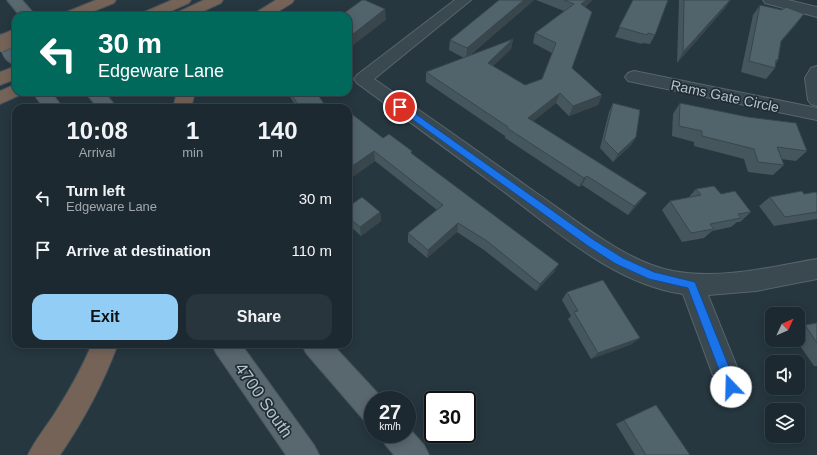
<!DOCTYPE html>
<html lang="en">
<head>
<meta charset="utf-8">
<style>
  body { margin:0; font-family:Arial,sans-serif; background:#29353c; color:#f1f3f6; height:100vh; display:flex; flex-direction:column; font-size:15px; white-space:nowrap }
  * { box-sizing:border-box; margin:0 }
  p { font-size:13px; color:#a0a6ab }
  .icon { flex:none; width:22px; height:22px; fill:none; stroke:currentColor; stroke-width:2; stroke-linecap:round; stroke-linejoin:round }
  .map { position:relative; flex:1; overflow:hidden }
  .sheet { position:absolute; left:12px; top:104px; width:340px; height:244px; display:flex; flex-direction:column; background:#1c2930; border-radius:12px; box-shadow:0 2px 10px #0003,0 0 0 1px #3a454c }
  .sheet>* { flex:none }
  .top-card { position:absolute; left:12px; top:12px; width:340px; height:84px; border-radius:12px; box-shadow:0 2px 10px #0003,0 0 0 1px #3a454c; background:#00695c; color:#fff; overflow:hidden }
  .needle { width:26px; rotate:46deg }
  .fabs { position:absolute; left:765px; top:307px; display:grid; gap:8px }
  .fabs a { display:grid; place-items:center; width:40px; height:40px; border-radius:8px; background:#1c2930; box-shadow:0 2px 10px #0003,0 0 0 1px #3a454c; font-size:20px }
  .speed { position:absolute; left:364px; top:391px; display:flex; gap:8px; font-size:20px; font-weight:700; text-align:center }
  .speed>* { display:grid; place-content:center; width:52px; height:52px; border-radius:50%; background:#1c2930; box-shadow:0 2px 10px #0003,0 0 0 1px #3a454c; line-height:1 }
  .speed small { font-size:10px; font-weight:400 }
  .speed .limit { border:2px solid #111; border-radius:6px; background:#fff; color:#111 }
  .pin { position:absolute; display:grid; place-items:center; width:34px; height:34px; color:#fff; margin:-17px; border:2px solid #fff; border-radius:50%; box-shadow:0 1px 4px #0007 }
  .me { position:absolute; width:44px; margin:-22px; rotate:339deg; stroke-linejoin:round; filter:drop-shadow(0 0 3px #0008) }
  .turn { display:flex; align-items:center; gap:14px; height:84px; padding:0 20px; font-size:18px }
  .turn .icon { width:52px; height:52px; stroke-width:2.5 }
  .turn b { display:block; font-size:28px; line-height:34px }
  .eta { display:flex; justify-content:space-evenly; align-items:center; height:68px; text-align:center }
  .eta b { font-size:24px; font-weight:600; line-height:28px }
  .action { display:flex; gap:8px; margin-top:auto; padding:8px 20px }
  .action a { flex:1; height:46px; border-radius:12px; background:#91cdf5; color:#111; font-size:16px; font-weight:600; line-height:46px; text-align:center }
  .action a+a { background:#29353c; color:#f1f3f6 }
  ul { padding:0; list-style:none }
  li { display:flex; align-items:center; gap:12px; height:52px; padding:0 20px }
  li div { flex:1 }
  li b { display:block; font-size:15px }
  li em { font-style:normal }
  .map>svg:first-child { display:block }
  .lines { fill:none; stroke-linecap:round; stroke-linejoin:round }
  .street-casing { stroke:#58656d; stroke-width:2 }
  .primary-casing { stroke:#47545c; stroke-width:2 }
  .highway-casing { stroke:#45525a; stroke-width:2 }
  .street { fill:#3a4850; fill-rule:evenodd }
  .primary { fill:#59676f; fill-rule:evenodd }
  .highway { fill:#756358; fill-rule:evenodd }
  .highway-bridge-casing { stroke:#45525a; stroke-width:18; stroke-linecap:butt }
  .highway-bridge { stroke:#756358; stroke-width:16 }
  .wall { fill:#46565d }
  .shaded-wall { fill:#39464c }
  .building { fill:#51646c; stroke:#39464c }
  .route { fill:#1a73e8; stroke:#114b97 }
  .labels { text-anchor:middle; stroke-width:3.5; stroke-linejoin:round; paint-order:stroke }
  .street-label { font-size:14px; fill:#b7c2ca; stroke:#1f2d35 }
  .near-street-label { font-size:17px; fill:#b7c2ca; stroke:#1f2d35 }
</style>
</head>
<body>
<div class="map">
<svg width="817" height="455" viewBox="0 0 817 455">
  <rect width="100%" height="100%" fill="#263740"/>
  <g class="lines">
    <!-- street casing -->
    <g class="street-casing">
      <g id="street">
        <path d="M455,0H471L374,79C428,116 482,154 535,192C575,219 625,262 673,271C721,280 770,267 817,259V279L756,291L708,295L745,387L741,397L731,401L721,397L683,294C614,284 557,231 503,191C455,155 406,119 357,83L354,79L357,75Z"/>
        <polygon points="763,0 788,0 817,7 817,17 765,3"/>
        <polygon points="817,66 817,106 811,104 808,100 805,78 811,68"/>
        <polygon points="634,71 817,108 817,120 628,81 625,77 628,73"/>
      </g>
    </g>
    <!-- primary casing -->
    <g class="primary-casing">
      <g id="primary">
        <polygon points="7,0 22,0 36,16 20,16"/>
        <path d="M0,34L6,36L16,49V65C1,61 0,47 0,34Z"/>
        <polygon points="32,92 51,92 63,108 44,108"/>
        <polygon points="85,92 104,92 117,108 98,108"/>
        <polygon points="212,344 241,344 314,445 319,455 286,455 216,353"/>
        <polygon points="302,344 332,344 383,399 373,400 373,423 363,419 306,353"/>
        <polygon points="407,426 424,445 429,455 394,455 385,444 381,434 407,434"/>
      </g>
    </g>
    <!-- highway casing -->
    <g class="highway-casing">
      <g id="highway">
        <polygon points="96,0 116,0 114,3 82,16 61,16 64,13"/>
        <polygon points="172,0 191,0 189,3 160,16 139,16 142,13"/>
        <polygon points="204,0 223,0 221,3 193,16 173,16 176,13"/>
        <polygon points="276,0 294,0 292,3 271,16 252,16 255,13"/>
        <polygon points="16,66 16,79 0,85 0,72"/>
        <polygon points="16,84 16,92 24,92 22,94 0,104 0,91"/>
        <polygon points="177,92 195,92 191,108 173,108"/>
        <path d="M92,344H118C103,384 84,420 60,455H28C35,440 46,427 55,413C69,391 82,368 92,344Z"/>
      </g>
    </g>
    <!-- street -->
    <use href="#street" class="street"/>
    <!-- primary -->
    <use href="#primary" class="primary"/>
    <!-- highway -->
    <use href="#highway" class="highway"/>
    <!-- highway-bridge casing -->
    <g class="highway-bridge-casing">
      <polyline id="highway-bridge" points="0,44 16,37"/>
    </g>
    <!-- highway-bridge -->
    <use href="#highway-bridge" class="highway-bridge"/>
  </g>
  <!-- wall -->
  <g class="wall">
    <polygon points="534,0 469,56 513,39 511,49 493,66 525,85 542,79 552,53 533,43 535,33 564,11 536,0 592,0 585,7 572,68 602,95 598,105 569,116 556,103 533,121 640,202 628,215 582,185 579,187 505,138 505,136 426,82 426,72 464,58 449,50 450,40"/>
    <polygon points="633,0 655,35 650,44 643,43 642,44 615,37"/>
    <polygon points="679,0 730,0 725,8 677,63"/>
    <polygon points="760,5 782,10 804,14 781,42 778,60 776,63 775,68 766,79 741,72 753,15"/>
    <polygon points="287,92 316,92 327,108 297,108"/>
    <polygon points="613,103 636,137 631,145 613,162 600,148 609,112"/>
    <polygon points="680,103 807,151 796,161 781,159 784,165 773,175 748,172 744,159 694,146 694,142 672,136 673,114"/>
    <polygon points="383,138 412,154 554,272 536,291 484,250 457,232 427,258 408,242 408,233 437,210 375,161 348,180"/>
    <polygon points="696,189 721,194 751,212 740,222 737,222 731,227 712,231 704,238 682,242 662,210 670,201 688,198"/>
    <polygon points="804,194 817,194 817,219 774,226 759,206 770,197"/>
    <polygon points="348,207 380,212 381,221 361,236 348,224"/>
    <polygon points="567,292 632,344 591,359 568,319 571,316 562,300"/>
    <polygon points="817,323 817,366 814,366 796,340 798,340 798,328 805,325"/>
    <polygon points="656,405 690,455 635,455 616,424"/>
  </g>
  <!-- shaded-wall -->
  <g class="shaded-wall">
    <polygon points="524,0 534,0 466,58 467,48"/>
    <polygon points="586,0 592,0 578,14 581,4"/>
    <polygon points="730,0 731,0 725,8 677,63 683,52"/>
    <polygon points="385,9 386,20 348,49 348,38"/>
    <polygon points="804,14 796,25 773,51 781,41"/>
    <polygon points="513,39 511,49 486,73 488,63"/>
    <polygon points="560,93 556,103 525,128 528,118"/>
    <polygon points="602,95 598,105 569,116 573,106"/>
    <polygon points="636,137 631,145 613,162 618,154"/>
    <polygon points="374,151 375,161 348,180 348,169"/>
    <polygon points="587,176 582,185 579,187 584,178"/>
    <polygon points="647,193 640,202 628,215 634,206"/>
    <polygon points="380,212 381,221 361,236 360,227"/>
    <polygon points="458,223 457,232 427,258 428,250"/>
    <polygon points="559,264 554,272 536,291 540,284"/>
    <polygon points="640,338 632,344 591,359 598,353"/>
  </g>
  <!-- building -->
  <g class="building">
    <polygon points="362,0 365,0 385,9 348,38 348,16 340,16"/>
    <polygon points="499,0 524,0 467,48 450,40"/>
    <polygon points="564,0 586,0 581,4 592,12 572,68 602,95 573,106 560,93 528,118 647,193 634,206 587,176 584,178 507,128 508,127 426,72 513,39 488,63 525,85 542,79 556,43 535,33 574,4"/>
    <polygon points="633,0 668,0 655,35 648,33 647,35 619,27"/>
    <polygon points="684,0 730,0 683,52"/>
    <polygon points="760,5 782,10 786,7 804,14 781,41 778,60 776,60 775,68 749,61"/>
    <polygon points="290,92 316,92 327,108 300,108"/>
    <polygon points="613,103 640,110 636,137 618,154 604,140"/>
    <polygon points="680,103 748,117 796,123 807,151 777,147 784,165 758,162 754,149 702,136 702,131 679,126"/>
    <polygon points="339,105 344,108 334,108"/>
    <polygon points="348,111 383,138 389,134 412,151 411,153 559,264 540,284 487,241 458,223 428,250 408,233 443,205 374,151 348,169"/>
    <polygon points="714,186 721,194 735,191 751,212 738,214 741,218 710,224 714,229 691,233 670,201 701,195 696,189"/>
    <polygon points="802,191 804,194 816,192 817,194 817,212 785,217 770,197"/>
    <polygon points="362,197 380,212 360,227 348,217 348,207"/>
    <polygon points="603,280 640,338 598,353 574,312 578,311 567,292"/>
    <polygon points="817,323 817,343 805,325"/>
    <polygon points="656,405 690,455 646,455 624,420"/>
  </g>
  <!-- route -->
  <polygon class="route" points="398,105 403,105 594,240 623,258 654,272 695,282 737,387 735,391 731,393 727,391 688,288 649,279 616,264 588,246 398,109"/>
  <g class="labels">
    <!-- street labels -->
    <g class="street-label">
      <text transform="translate(725 96) rotate(12)" y="5">Rams Gate Circle</text>
    </g>
    <!-- near-street labels -->
    <g class="near-street-label">
      <text transform="translate(264 400) rotate(55)" y="6">4700 South</text>
    </g>
  </g>
</svg>
<div class="fabs">
<a><svg class="needle" viewBox="-14 -14 28 28"><path d="M0-13l5 13h-10z" fill="#e53935"/><path d="M0 13l5-13h-10z" fill="#a0a6ab"/></svg></a>
<a><svg class="icon" aria-label="sound" viewBox="0 0 24 24"><path d="M4 9h4l5-4v14l-5-4H4zM17 9q2 3 0 6"/></svg></a>
<a><svg class="icon" aria-label="layers" viewBox="0 0 24 24"><path d="M12 4l9 5-9 5-9-5zM3 14l9 5 9-5"/></svg></a>
</div>
<div class="speed"><div>27<small>km/h</small></div><div class="limit">30</div></div>
<div class="pin" style="left:400px;top:107px;background:#d93025"><svg class="icon" aria-label="arrive" viewBox="0 0 24 24"><path d="M6 21V4h12l-3 4 3 4H6"/></svg></div>
<svg class="me" style="left:731px;top:387px" viewBox="-20 -20 40 40"><circle r="19" fill="#fff"/><path d="M0-13L10 11 0 6-10 11z" fill="#1a73e8"/></svg>
<div class="top-card">
<div class="turn"><svg class="icon" aria-label="left" viewBox="0 0 24 24"><path d="M17 20v-9H6M10 6l-5 5 5 5"/></svg><div><b>30 m</b>Edgeware Lane</div></div>
</div>
<section class="sheet">
<div class="eta">
<div><b>10:08</b><p>Arrival</p></div>
<div><b>1</b><p>min</p></div>
<div><b>140</b><p>m</p></div>
</div>
<ul>
<li><svg class="icon" aria-label="left" viewBox="0 0 24 24"><path d="M17 20v-9H6M10 6l-5 5 5 5"/></svg><div><b>Turn left</b><p>Edgeware Lane</p></div><em>30 m</em></li>
<li><svg class="icon" aria-label="arrive" viewBox="0 0 24 24"><path d="M6 21V4h12l-3 4 3 4H6"/></svg><div><b>Arrive at destination</b></div><em>110 m</em></li>
</ul>
<div class="action"><a>Exit</a><a>Share</a></div>
</section>
</div>
</body>
</html>
